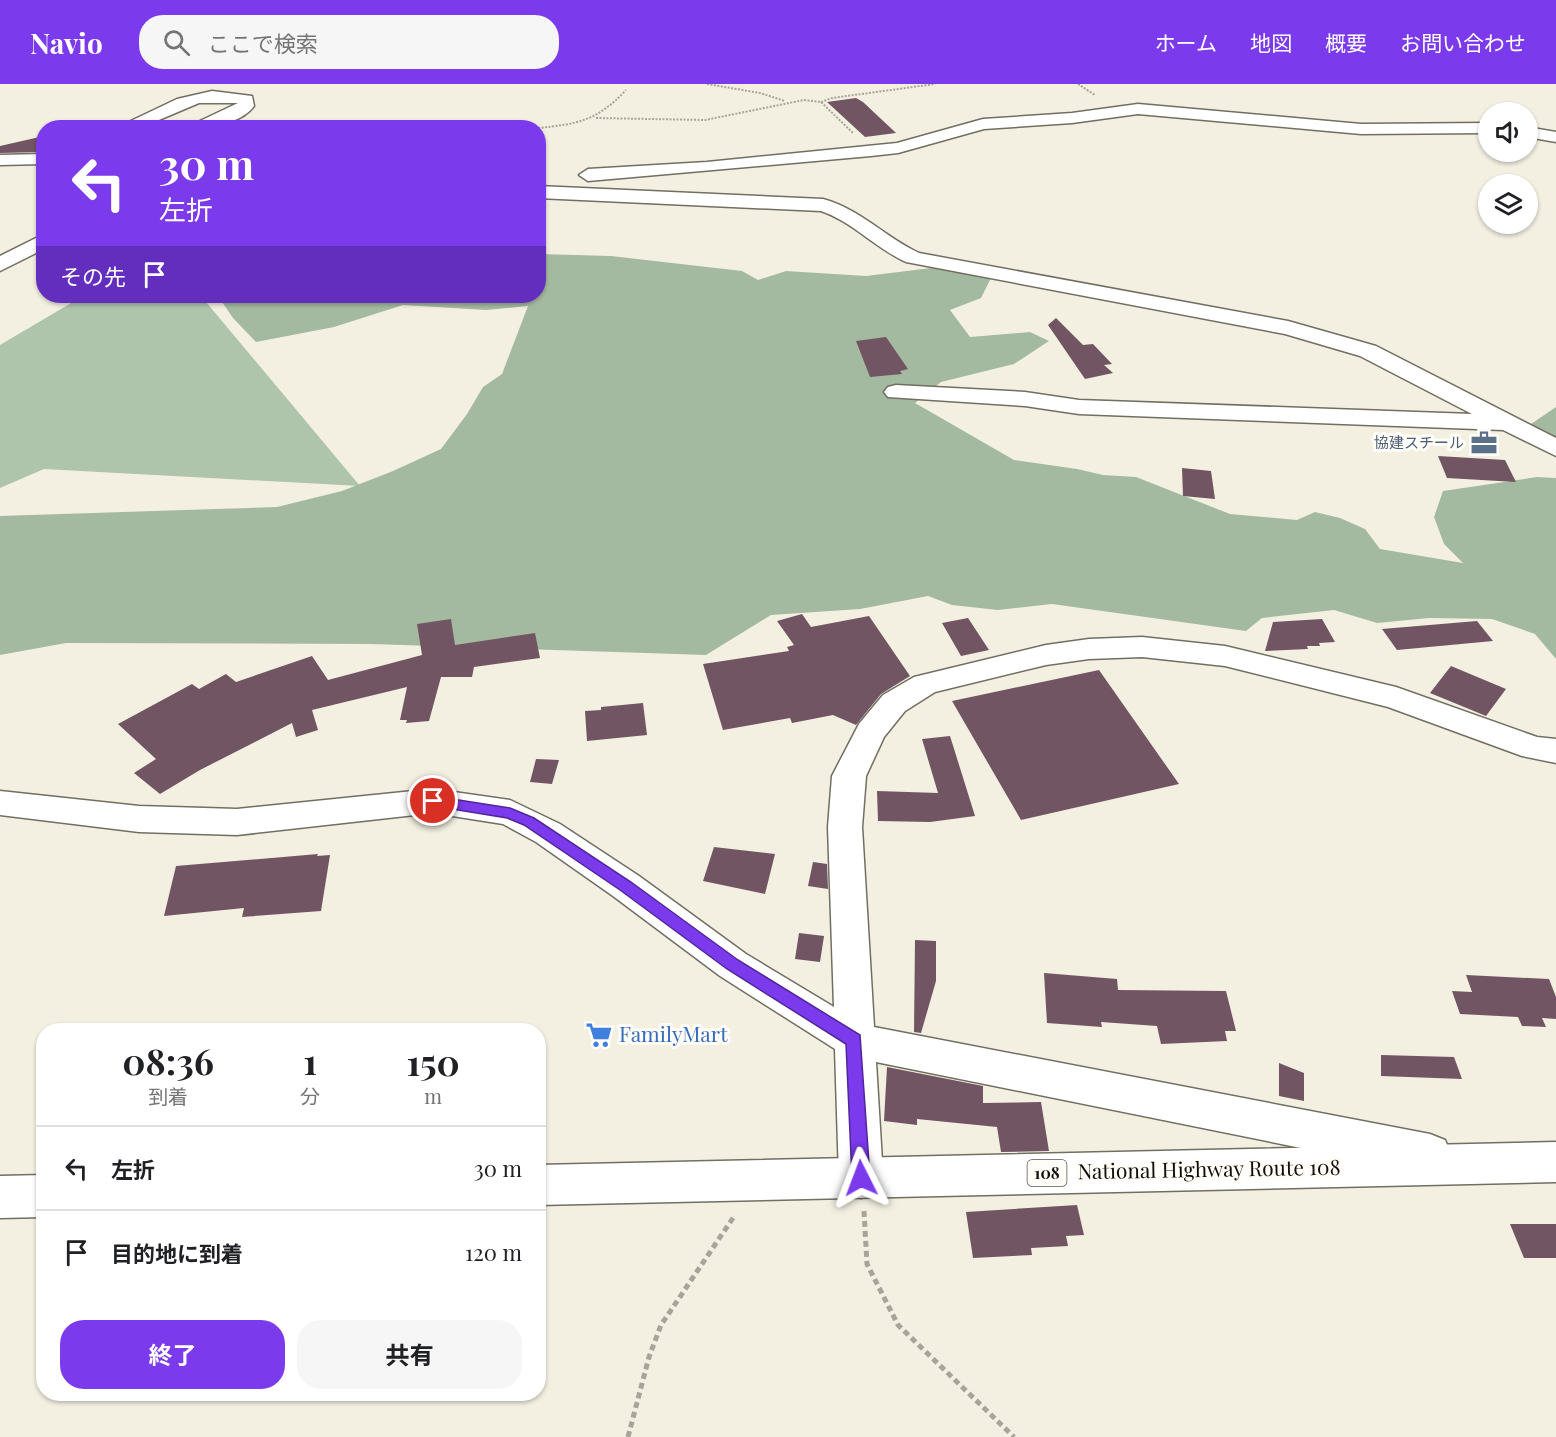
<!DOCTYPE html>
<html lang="ja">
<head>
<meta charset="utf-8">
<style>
  body { margin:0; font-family:"Playfair Display","Noto Sans JP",serif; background:#f6f6f6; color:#202124; height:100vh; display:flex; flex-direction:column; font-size:22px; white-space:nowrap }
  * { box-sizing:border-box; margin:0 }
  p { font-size:20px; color:#757577 }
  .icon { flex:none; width:33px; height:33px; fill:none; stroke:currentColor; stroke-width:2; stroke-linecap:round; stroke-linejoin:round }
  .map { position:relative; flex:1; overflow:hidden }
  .details { position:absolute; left:36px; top:939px; width:510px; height:378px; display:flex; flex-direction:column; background:#fff; border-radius:24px; box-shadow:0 2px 4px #0004 }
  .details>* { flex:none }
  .banner { position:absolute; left:36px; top:36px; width:510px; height:183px; border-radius:24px; box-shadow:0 2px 4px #0004; background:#7c3aed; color:#fff; overflow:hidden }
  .controls { position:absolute; left:1478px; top:18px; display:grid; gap:12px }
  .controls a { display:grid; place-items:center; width:60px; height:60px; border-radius:50%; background:#fff; box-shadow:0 2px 4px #0004; font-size:30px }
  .pin { position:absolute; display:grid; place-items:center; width:51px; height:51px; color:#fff; margin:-26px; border:3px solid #fff; border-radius:50%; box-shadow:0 2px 6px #0007 }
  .me { position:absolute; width:66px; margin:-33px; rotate:357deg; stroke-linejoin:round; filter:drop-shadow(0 0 4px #0008) }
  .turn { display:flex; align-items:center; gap:21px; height:126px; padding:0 24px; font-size:27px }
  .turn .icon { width:78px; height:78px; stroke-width:2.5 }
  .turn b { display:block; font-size:42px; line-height:51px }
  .then { display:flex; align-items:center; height:57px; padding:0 24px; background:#0003; gap:12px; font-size:22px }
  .eta { display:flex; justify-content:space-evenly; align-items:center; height:102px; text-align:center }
  .eta b { font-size:36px; font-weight:700; line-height:42px }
  .primary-button { display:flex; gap:12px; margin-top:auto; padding:12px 24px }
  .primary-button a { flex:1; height:69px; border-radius:24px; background:#7c3aed; color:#fff; font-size:24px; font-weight:700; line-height:69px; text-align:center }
  .primary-button a+a { background:#f6f6f6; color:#202124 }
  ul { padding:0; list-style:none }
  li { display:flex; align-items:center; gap:18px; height:84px; padding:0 24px; border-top:2px solid #e0e0e0 }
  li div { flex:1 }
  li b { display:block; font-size:22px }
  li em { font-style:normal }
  header { display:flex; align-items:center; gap:36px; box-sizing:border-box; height:84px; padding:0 30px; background:#7c3aed; color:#fff }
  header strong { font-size:28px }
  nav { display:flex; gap:33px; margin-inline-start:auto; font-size:21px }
  .search { width:420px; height:54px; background:#f6f6f6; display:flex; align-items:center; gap:15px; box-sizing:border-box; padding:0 21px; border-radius:24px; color:#757577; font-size:22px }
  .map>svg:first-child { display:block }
  .green { fill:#aec4ab }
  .forest { fill:#a4baa0 }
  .building { fill:#725562 }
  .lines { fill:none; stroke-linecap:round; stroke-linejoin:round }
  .minor-casing { stroke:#716e62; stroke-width:3 }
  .highway-casing { stroke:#716e62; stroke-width:3 }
  .path-far1 { stroke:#a7a59a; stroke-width:2; stroke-dasharray:2 1.5; stroke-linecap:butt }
  .path { stroke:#a7a59a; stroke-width:5; stroke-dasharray:6 4; stroke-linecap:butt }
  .minor { fill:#fff; fill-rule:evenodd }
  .highway { fill:#fff; fill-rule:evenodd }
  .route { fill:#7c3aed; stroke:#51269a; stroke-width:1.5 }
  .labels { text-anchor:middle; stroke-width:6; stroke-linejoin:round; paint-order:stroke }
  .far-service-label { font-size:15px; fill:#4e5e75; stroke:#fefdf7; text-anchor:end }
  .shield { fill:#fefdf7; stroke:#575651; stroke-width:1.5 }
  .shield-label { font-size:16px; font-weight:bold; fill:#100f0a }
  .near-shop-label { font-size:21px; fill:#366cbe; stroke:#fefdf7; text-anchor:start }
  .near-street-label { font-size:21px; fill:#100f0a; stroke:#fefdf7 }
</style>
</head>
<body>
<header>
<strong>Navio</strong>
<div class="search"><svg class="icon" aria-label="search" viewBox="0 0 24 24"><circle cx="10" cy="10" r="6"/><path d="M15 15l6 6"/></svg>ここで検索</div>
<nav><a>ホーム</a><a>地図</a><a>概要</a><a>お問い合わせ</a></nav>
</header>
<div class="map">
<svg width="1556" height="1353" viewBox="0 0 1556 1353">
  <rect width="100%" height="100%" fill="#f3f0e2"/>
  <!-- green -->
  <polygon class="green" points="83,212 201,212 360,402 44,385 0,404 0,261"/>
  <!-- forest -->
  <g class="forest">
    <polygon points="539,170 611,172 742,187 758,196 786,187 866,192 931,184 991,194 981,214 950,226 970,253 1030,248 1049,257 1014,280 941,298 915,319 1014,376 1077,385 1103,391 1136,393 1230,430 1297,436 1315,428 1340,434 1365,445 1380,465 1463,479 1444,460 1434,433 1443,407 1537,393 1556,394 1556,575 1535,550 1492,535 1429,534 1377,539 1334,526 1262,534 1246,547 1052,520 998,526 952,521 928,512 860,525 771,531 706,571 371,560 66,559 0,571 0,432 277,423 342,407 393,387 441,365 467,330 483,303 502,290 528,222 486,226 403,221 334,243 256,258 233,234 218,212 538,212"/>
    <polygon points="1556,323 1556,354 1531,340"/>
  </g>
  <!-- building -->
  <g class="building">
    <polygon points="856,14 863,18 896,49 865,53 827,18"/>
    <polygon points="44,52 44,68 0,69 0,62"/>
    <polygon points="1056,234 1083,261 1093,260 1112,280 1104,281 1113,289 1085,295 1048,241"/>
    <polygon points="886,253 908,285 900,287 902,290 870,293 856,257"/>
    <polygon points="1438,372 1505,376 1516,398 1447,394"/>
    <polygon points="1182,384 1211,387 1215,415 1183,412"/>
    <polygon points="802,530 811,543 869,532 910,592 881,610 856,641 833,631 792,639 790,634 723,646 703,580 789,567 787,563 794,561 777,537"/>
    <polygon points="968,534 989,566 961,572 942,539"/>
    <polygon points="451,535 455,561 535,549 540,574 474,583 472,593 441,593 429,637 406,639 407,636 400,636 407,603 312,626 318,646 296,653 292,639 200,686 160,710 134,689 156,675 118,640 192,600 199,605 226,590 236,598 312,572 328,596 422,571 417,540"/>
    <polygon points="1322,535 1335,558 1319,559 1320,562 1307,562 1308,565 1265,567 1273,538"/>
    <polygon points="1477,537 1493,557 1397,566 1382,545"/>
    <polygon points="1451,582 1506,605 1486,632 1430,609"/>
    <polygon points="1099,586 1179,700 1021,736 952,617"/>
    <polygon points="643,619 647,651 587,657 585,627 601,626 601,623"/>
    <polygon points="950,652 975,732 930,738 878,737 877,707 938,709 922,655"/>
    <polygon points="536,675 559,676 552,700 530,698"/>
    <polygon points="714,763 775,770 765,810 703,797"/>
    <polygon points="318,770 317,772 330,771 321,827 242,833 244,824 164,832 176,782"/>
    <polygon points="813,778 827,780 828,805 808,802"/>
    <polygon points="799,849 824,852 820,878 795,875"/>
    <polygon points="915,856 936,857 936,897 921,949 914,948"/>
    <polygon points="1044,889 1117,895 1118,906 1226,907 1236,947 1225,947 1227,957 1161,960 1157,942 1101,938 1102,943 1047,939"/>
    <polygon points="1466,891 1549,895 1556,913 1556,935 1542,934 1546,943 1522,942 1518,933 1460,930 1452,907 1472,908"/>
    <polygon points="1381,971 1454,973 1462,995 1381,992"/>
    <polygon points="1279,979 1304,989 1304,1017 1279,1012"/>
    <polygon points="887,983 983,1002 983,1019 1041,1018 1049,1067 1001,1068 997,1043 917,1035 917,1041 884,1037"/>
    <polygon points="1077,1121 1084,1151 1066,1152 1068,1162 1031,1164 1032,1171 973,1174 966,1128"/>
    <polygon points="1510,1140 1556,1140 1556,1174 1524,1174"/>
  </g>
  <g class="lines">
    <!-- minor casing -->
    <g class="minor-casing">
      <g id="minor">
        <path d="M212,7L252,12L254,22C240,41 207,44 185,44L238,19H199L140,44H116L177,15Z"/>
        <polygon points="1138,20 1361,40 1488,39 1488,49 1361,50 1138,30 1072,39 984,45 898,69 871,72 588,97 579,91 588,85 707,78 897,59 983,35 1072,29"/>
        <polygon points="1527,43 1556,48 1556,58 1527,53"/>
        <polygon points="44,70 44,80 0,81 0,71"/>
        <path d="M538,102L823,115C860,125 885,153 919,169L1288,237L1376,262L1556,354V372L1503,346L1079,330L1025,322L888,313L884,308L888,303L896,301L1025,308L1079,316L1472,330L1360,272L1285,250L906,178C875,164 853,138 821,127L538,114Z"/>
        <polygon points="44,150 44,165 0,187 0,172"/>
        <polygon points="1142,553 1225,562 1396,603 1537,653 1556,655 1556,679 1522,672 1388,623 1225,582 1142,573 1089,575 1046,581 935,608 905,627 884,653 866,692 862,743 874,943 1430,1050 1445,1056 1451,1070 1445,1084 1430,1090 876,978 883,1094 876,1108 861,1114 846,1108 839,1094 835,965 720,892 613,812 536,758 503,740 433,729 237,751 139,748 0,731 0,707 139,722 237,725 433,705 510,716 560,740 639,792 746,870 834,923 828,743 832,692 859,640 883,611 914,593 1046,561 1089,555"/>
      </g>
    </g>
    <!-- highway casing -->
    <g class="highway-casing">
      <g id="highway">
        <polygon points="1556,1058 1556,1098 538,1121 538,1081"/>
        <polygon points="44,1091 44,1133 0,1134 0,1092"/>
      </g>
    </g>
    <!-- path-far1 -->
    <g class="path-far1">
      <polyline points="707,0 760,9 785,17"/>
      <polyline points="1078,0 1095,11"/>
      <polyline points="821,18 832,14 935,0"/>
      <polyline points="596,34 705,36 804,16 821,18 853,49"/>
      <path d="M538,44C578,40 597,37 626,6"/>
    </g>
    <!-- path -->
    <g class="path">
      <polyline points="864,1127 867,1180 898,1241 1014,1353"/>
      <polyline points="628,1353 649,1273 661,1241 735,1131"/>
    </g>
    <!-- minor -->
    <use href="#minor" class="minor"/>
    <!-- highway -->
    <use href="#highway" class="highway"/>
  </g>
  <!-- route -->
  <polygon class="route" points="433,712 510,724 534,734 631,798 738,876 860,951 870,1094 867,1100 861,1102 855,1100 852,1094 846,960 727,885 620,806 524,741 507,734 428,721 426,717"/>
  <!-- icons -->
  <defs>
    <g id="office-bare" transform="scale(2.07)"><path d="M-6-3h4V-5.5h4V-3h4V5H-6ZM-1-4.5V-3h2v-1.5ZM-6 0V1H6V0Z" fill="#5c6f8a" stroke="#fefdf7" stroke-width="2.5" paint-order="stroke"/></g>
    <g id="supermarket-bare" transform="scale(2.07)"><path d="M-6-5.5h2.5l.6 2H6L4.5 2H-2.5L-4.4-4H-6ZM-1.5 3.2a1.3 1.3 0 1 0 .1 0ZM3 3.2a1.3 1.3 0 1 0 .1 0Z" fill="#3f7fe0" stroke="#fefdf7" stroke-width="2.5" paint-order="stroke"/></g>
  </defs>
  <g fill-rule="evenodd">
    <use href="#office-bare" x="1484" y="359"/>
    <use href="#supermarket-bare" x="599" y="951"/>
  </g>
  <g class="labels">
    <!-- far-service labels -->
    <g class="far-service-label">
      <text x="1464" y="364">協建スチール</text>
    </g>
    <!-- shield labels -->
    <rect class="shield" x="1027.5" y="1076" width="39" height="26" rx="4.5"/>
    <g class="shield-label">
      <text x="1047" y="1095">108</text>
    </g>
    <!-- near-shop labels -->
    <g class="near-shop-label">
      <text x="619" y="958">FamilyMart</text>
    </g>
    <!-- near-street labels -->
    <g class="near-street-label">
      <text transform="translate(1209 1086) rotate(-1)" y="7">National Highway Route 108</text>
    </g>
  </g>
</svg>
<div class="controls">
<a><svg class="icon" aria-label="sound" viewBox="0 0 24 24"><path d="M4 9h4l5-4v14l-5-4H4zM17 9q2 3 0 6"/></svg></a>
<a><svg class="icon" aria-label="layers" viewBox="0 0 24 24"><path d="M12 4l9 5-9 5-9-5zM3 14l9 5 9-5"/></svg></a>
</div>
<div class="pin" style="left:433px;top:717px;background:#d93025"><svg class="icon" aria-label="arrive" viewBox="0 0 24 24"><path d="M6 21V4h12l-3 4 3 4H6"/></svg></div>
<svg class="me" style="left:861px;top:1094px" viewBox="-20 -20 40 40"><path d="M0-17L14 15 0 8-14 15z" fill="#7c3aed" stroke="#fff" stroke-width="4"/></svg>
<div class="banner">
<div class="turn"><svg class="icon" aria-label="left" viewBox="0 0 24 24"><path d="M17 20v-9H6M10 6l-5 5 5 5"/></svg><div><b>30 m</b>左折</div></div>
<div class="then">その先<svg class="icon" aria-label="arrive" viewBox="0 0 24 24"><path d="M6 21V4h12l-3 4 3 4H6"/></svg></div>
</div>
<section class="details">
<div class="eta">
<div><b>08:36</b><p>到着</p></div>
<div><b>1</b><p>分</p></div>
<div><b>150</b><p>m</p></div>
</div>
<ul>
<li><svg class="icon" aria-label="left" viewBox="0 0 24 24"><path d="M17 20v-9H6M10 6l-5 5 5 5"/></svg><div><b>左折</b></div><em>30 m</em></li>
<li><svg class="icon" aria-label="arrive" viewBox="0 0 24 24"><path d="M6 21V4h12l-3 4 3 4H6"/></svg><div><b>目的地に到着</b></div><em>120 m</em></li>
</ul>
<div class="primary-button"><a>終了</a><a>共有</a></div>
</section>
</div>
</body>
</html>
